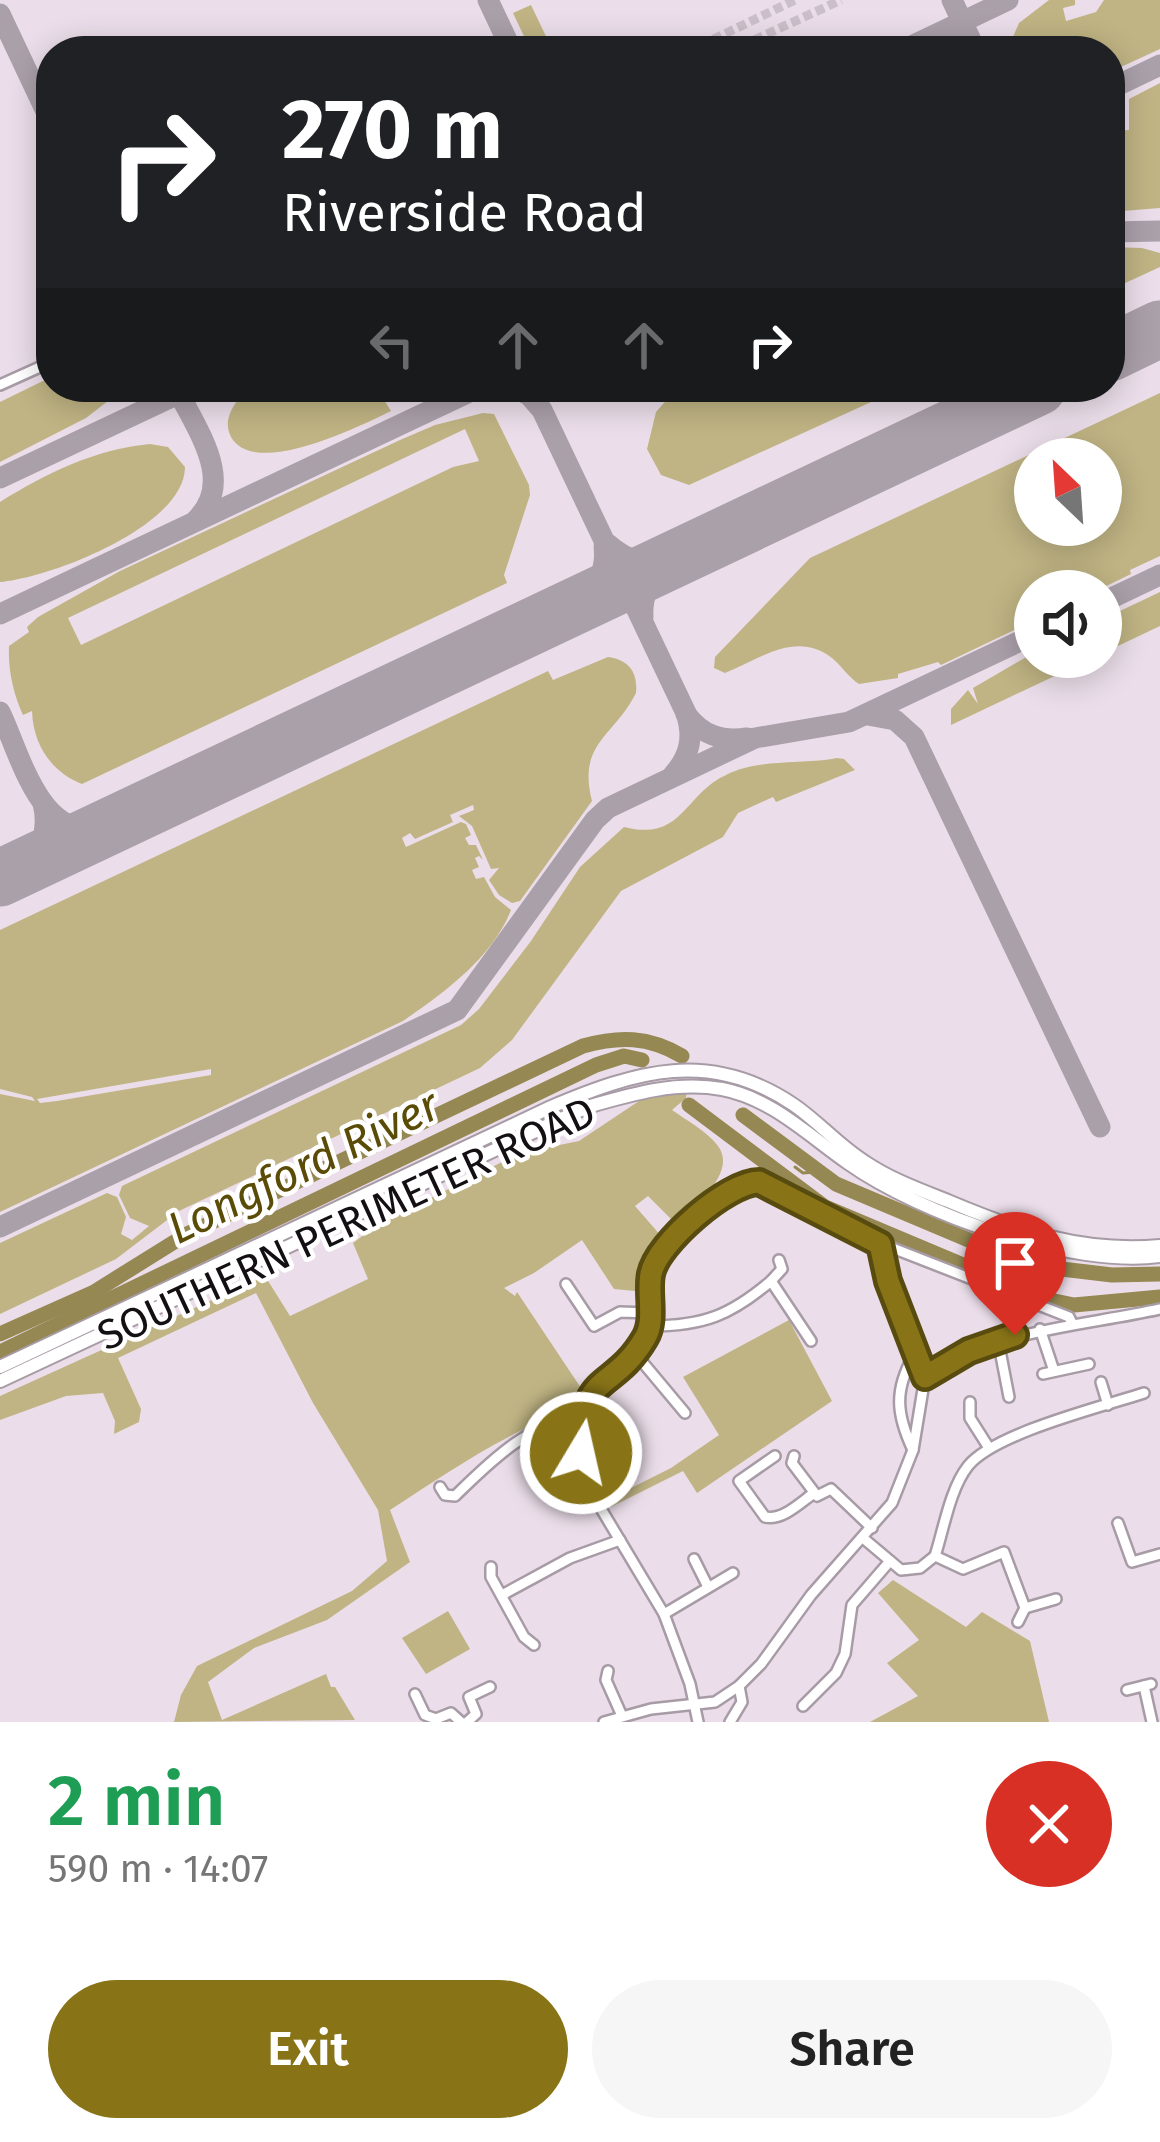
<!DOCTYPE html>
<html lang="en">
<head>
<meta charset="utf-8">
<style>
  body { margin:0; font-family:"Fira Sans",sans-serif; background:#f6f6f6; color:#222; height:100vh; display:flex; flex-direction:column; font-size:45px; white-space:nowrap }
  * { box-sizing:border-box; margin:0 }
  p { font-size:39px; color:#767676 }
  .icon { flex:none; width:66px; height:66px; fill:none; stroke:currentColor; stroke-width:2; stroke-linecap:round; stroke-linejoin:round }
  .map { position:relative; height:1722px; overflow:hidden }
  .sheet { display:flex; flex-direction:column; background:#fff; flex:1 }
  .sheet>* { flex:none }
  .guide { position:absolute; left:36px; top:36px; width:1089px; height:366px; border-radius:48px; box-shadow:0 6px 30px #0003; background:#202124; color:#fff; overflow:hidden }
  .needle { width:78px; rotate:335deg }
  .tools { position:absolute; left:1014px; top:438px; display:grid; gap:24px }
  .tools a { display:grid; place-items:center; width:108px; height:108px; border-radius:50%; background:#fff; box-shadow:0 6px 30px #0003; font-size:60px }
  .pin { position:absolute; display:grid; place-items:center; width:102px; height:102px; color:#fff; margin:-123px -51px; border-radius:50% 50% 50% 0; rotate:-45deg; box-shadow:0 0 12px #0007 }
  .pin .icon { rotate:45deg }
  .me { position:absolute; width:132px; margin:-66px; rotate:9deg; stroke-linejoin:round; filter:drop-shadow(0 0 9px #0008) }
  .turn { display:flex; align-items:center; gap:42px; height:252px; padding:0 48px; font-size:54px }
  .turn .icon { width:156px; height:156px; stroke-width:2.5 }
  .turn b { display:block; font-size:84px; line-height:102px }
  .lanes { display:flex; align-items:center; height:114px; padding:0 48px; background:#0003; justify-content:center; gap:60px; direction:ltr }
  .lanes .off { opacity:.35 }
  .round { display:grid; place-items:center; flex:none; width:126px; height:126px; border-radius:63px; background:#f6f6f6 }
  .summary { display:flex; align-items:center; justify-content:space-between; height:204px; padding:0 48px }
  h1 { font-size:72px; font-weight:600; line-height:90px; color:#1e9e55 }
  .button { display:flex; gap:24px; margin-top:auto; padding:24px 48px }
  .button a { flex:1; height:138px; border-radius:72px; background:#887417; color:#fff; font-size:48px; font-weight:600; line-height:138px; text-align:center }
  .button a+a { background:#f6f6f6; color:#222 }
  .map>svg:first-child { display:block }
  .green { fill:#c0b484; fill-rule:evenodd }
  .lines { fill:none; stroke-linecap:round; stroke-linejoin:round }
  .stream { stroke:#958853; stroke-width:3 }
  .river { stroke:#958853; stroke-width:15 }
  .taxiway { stroke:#aaa0aa; stroke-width:21 }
  .runway { stroke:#aaa0aa; stroke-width:57 }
  .minor-tunnel { stroke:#cbbfca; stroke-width:9; stroke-dasharray:9 4.5; stroke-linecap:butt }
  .minor-casing { stroke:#a79ba6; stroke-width:14 }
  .tertiary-casing { stroke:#a79ba6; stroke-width:16 }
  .minor { stroke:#fff; stroke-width:9 }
  .tertiary { stroke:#fff; stroke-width:12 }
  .route-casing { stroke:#584b0f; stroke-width:30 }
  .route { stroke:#887417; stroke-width:21 }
  .labels { text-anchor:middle; stroke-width:9; stroke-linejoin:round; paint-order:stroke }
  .street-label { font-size:42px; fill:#130f13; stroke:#fff }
  .water-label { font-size:45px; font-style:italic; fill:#5a4c07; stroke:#fff }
</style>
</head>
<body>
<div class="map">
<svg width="1160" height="1722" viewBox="0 0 1160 1722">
  <rect width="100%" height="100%" fill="#ebdeea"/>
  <!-- green -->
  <g class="green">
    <polygon points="1049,0 1075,0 1075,5 1063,8 1066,21 1096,12 1104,0 1160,0 1160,49 1110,72 1110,51 1007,51 1019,23"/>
    <polygon points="531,5 553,51 531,51 513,13"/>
    <polygon points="1160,83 1160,208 1110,212 1110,131 1129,130 1129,99"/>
    <polygon points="1110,247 1142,248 1160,253 1160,267 1110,290"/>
    <polygon points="51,377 51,387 126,387 86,418 0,462 0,402"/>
    <path d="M250,387H376L391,411C360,426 255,479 231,437C221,418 237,399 250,387Z"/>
    <polygon points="678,387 904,387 689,485 661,475 647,449 656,412"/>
    <path d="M1160,393V556L1130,570L1131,574L1096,591H1035V620L941,665L938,662L898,674V678L859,684C848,677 842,666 832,658C796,630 760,659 725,673L714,668L715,657L810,558ZM1035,459H1101V525H1035Z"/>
    <path d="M483,413L494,414L529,485L530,495L504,575L507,583L82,784C51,772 33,744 32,711L23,715C13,693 8,670 9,646L29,632L27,627L38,617L120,571L400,440L435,425ZM465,429L479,461L453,467L81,645L68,618Z"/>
    <path d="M150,444L168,447L185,467C185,526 50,578 0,582V502C46,473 96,449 150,444Z"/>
    <polygon points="1160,592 1160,626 1101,654 1101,620"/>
    <polygon points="1035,652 1035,657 1095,657 951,725 951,709 968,690 978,704 973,688"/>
    <path d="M608,657C629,660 638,672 636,693C614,737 577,743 592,801L520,901L512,903L499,895L489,880L499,868L491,869L472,826L459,816L474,810L473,805L450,815L453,822L415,839L410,833L402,838L406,847L461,822L466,824L471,835L465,838L469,845H476L483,860L479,856L475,858L479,867L472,870L476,879L484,877L495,897L511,910C493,957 444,993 403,1021L0,1212V1094L35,1101L32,1097L0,1089V930L548,671L553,680ZM211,1069V1075L57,1101L40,1103L37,1099Z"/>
    <path d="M837,758L844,759L855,770L776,802L773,797L738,813L723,837L621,891L512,1040L480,1068L179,1211L116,1259L0,1314V1243L107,1193L117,1197L126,1217L121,1234L132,1240L149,1226L130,1218L119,1195L122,1186L461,1025L479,1009L531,941L580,867L624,827C683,842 684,794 726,775C760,758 801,765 837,758Z"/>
    <path d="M687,1091L686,1098L672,1110C686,1120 708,1132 718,1146C738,1173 693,1208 676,1224L648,1196L635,1206L662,1237L643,1264L635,1291L614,1289L582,1240L534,1273L504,1288L515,1296L517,1292L583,1391L579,1407C510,1429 450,1471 390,1510L410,1562L327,1620L254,1648L208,1682L222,1720L326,1674L331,1687H335L355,1720L174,1722L181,1695L197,1666L352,1591L387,1561L378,1510L313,1403L256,1293L118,1358L141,1409L139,1422L114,1434L115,1421L103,1393L66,1396L0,1420V1396L265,1276L290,1316L368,1279L353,1243L377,1225L520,1153L579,1141L648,1095Z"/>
    <polygon points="789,1320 832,1401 697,1493 683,1471 611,1507 607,1500 671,1468 719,1435 683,1377"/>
    <polygon points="893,1580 966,1627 982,1612 1030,1641 1049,1722 870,1722 918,1696 887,1663 919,1640 878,1593"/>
    <polygon points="448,1611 470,1649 426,1674 402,1638"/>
  </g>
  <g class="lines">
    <!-- stream -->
    <polyline class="stream" points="795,1167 803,1173 815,1172"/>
    <!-- river -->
    <g class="river">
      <polyline points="689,1105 825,1207 989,1276 1050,1300 1074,1305 1160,1297"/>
      <polyline points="743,1115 836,1184 1002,1254 1053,1268 1112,1275 1160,1274"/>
      <path d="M0,1334L94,1292L187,1234L583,1046C619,1036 648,1036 682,1056"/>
      <polyline points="0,1352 596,1065 624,1056 642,1060"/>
    </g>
    <!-- taxiway -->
    <g class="taxiway">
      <polyline points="488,0 512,51"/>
      <polyline points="952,0 976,51"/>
      <polyline points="0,14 51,122"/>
      <polyline points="901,51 1008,0"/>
      <polyline points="1110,89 1160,65"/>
      <polyline points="1110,232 1160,231"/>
      <path d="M176,387C195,428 237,481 196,520"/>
      <path d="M513,387L529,395L542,410L686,713C694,737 690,756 673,775"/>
      <polyline points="0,478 193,387"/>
      <path d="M608,544C628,562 648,566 673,558"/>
      <polyline points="1101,603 1160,575"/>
      <polyline points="0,614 480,387"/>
      <path d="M643,618C640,570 677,561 711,542"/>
      <path d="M537,624C566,601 610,596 604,546"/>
      <path d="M0,712C19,751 38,834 93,829C111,827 129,816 146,809"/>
      <path d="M686,714C702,735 721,742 747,738"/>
      <polyline points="868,715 895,720 914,737 1100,1127"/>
      <path d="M18,870C41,852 50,832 43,803"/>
      <polyline points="0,1227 457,1010 595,820 608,808 755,738 849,722 1035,634"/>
    </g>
    <!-- runway -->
    <g class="runway">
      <polyline points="1110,353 1160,329"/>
      <polyline points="0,878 1038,387"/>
    </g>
    <!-- minor-tunnel -->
    <g class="minor-tunnel">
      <polyline points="689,51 795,0"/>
      <polyline points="730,51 841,0"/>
    </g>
    <!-- minor casing -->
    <g class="minor-casing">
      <g id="minor">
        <polyline points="0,385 51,362"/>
        <polyline points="880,1244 888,1281 925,1377"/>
        <polyline points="771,1281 782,1269 779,1260"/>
        <polyline points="566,1284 594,1326 620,1312 650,1313"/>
        <path d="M650,1326C704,1326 731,1315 771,1281L811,1341"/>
        <polyline points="1040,1329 1054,1371"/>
        <polyline points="998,1340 1009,1397"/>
        <polyline points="634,1352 685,1413"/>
        <polyline points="1043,1374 1089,1364"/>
        <path d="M925,1377C997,1329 1077,1327 1160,1309"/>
        <polyline points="1101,1382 1108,1405"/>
        <polyline points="970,1402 970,1418 989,1448"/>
        <path d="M913,1450C896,1414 894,1390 914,1355"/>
        <path d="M775,1456L739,1481L765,1517C782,1521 800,1503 814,1493"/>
        <polyline points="794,1456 792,1463 817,1496 831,1489 872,1528"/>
        <path d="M440,1487L445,1495L455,1496C488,1464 532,1418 581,1421"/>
        <polyline points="1118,1523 1132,1562 1160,1554"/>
        <polyline points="863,1538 901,1570 920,1568 935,1556"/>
        <path d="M935,1556C944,1528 950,1489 968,1466C995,1433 1101,1407 1144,1393"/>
        <polyline points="935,1556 963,1569 1004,1552 1025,1608 1018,1622"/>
        <polyline points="694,1559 707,1585"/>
        <polyline points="491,1567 491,1577 524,1637 534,1645"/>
        <polyline points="502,1595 570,1558 620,1540"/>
        <polyline points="1025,1608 1056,1599"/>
        <polyline points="664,1614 733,1573"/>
        <polyline points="608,1671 606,1680 622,1716"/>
        <polyline points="1144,1686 1152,1722"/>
        <polyline points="1127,1690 1151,1684"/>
        <polyline points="415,1694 425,1715 436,1719 451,1713 461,1722"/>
        <polyline points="803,1706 836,1673 845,1654 852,1605 890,1561"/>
        <polyline points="467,1722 476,1714 469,1697 490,1687"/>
        <polyline points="604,1722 651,1709 715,1702 739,1686 761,1664 811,1595 892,1503 913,1450 925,1377"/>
        <polyline points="698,1722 690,1684 664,1614 600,1507 581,1453 581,1421 588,1398 649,1331 650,1277 665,1247 707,1207 735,1186 748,1182 759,1182 854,1233 1069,1317 1072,1323"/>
        <polyline points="730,1722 742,1702 739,1686"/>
      </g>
    </g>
    <!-- tertiary casing -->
    <g class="tertiary-casing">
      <g id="tertiary">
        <path d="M0,1367L551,1107C636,1071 710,1048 794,1105C819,1122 839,1146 865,1162C890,1179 920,1190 948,1201C1019,1231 1082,1253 1160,1246"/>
        <path d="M0,1381L587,1107C632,1094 676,1081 722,1089C771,1098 809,1136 848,1163C920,1214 1072,1268 1160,1256"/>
      </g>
    </g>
    <!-- minor -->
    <use href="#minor" class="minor"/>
    <!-- tertiary -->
    <use href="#tertiary" class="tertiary"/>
  </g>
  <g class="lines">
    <!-- route casing -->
    <g class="route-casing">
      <path id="route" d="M581,1453C581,1368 612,1394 645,1338C656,1320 647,1294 651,1274C657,1243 728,1182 759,1182L880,1244L888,1281L925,1377L969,1351L1015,1335"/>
    </g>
    <!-- route -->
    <use href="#route" class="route"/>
  </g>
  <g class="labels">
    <!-- street labels -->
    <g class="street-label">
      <text transform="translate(346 1223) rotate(-25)" y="15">SOUTHERN PERIMETER ROAD</text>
    </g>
    <!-- water labels -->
    <g class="water-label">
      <text transform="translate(303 1166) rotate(-26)" y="16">Longford River</text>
    </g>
  </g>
</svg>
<div class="tools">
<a><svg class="needle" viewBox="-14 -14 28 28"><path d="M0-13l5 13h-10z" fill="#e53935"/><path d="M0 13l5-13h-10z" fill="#767676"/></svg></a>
<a><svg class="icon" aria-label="sound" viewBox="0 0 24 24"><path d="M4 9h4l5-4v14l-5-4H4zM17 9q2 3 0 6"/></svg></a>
</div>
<div class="pin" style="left:1015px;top:1335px;background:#d93025"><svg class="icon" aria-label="arrive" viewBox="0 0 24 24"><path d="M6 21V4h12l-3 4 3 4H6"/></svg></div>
<svg class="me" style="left:581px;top:1453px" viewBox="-20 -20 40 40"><circle r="17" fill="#887417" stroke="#fff" stroke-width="3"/><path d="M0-11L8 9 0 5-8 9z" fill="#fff"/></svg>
<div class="guide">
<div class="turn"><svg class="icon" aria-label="right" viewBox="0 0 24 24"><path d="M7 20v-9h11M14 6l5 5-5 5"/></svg><div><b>270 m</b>Riverside Road</div></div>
<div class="lanes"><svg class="icon off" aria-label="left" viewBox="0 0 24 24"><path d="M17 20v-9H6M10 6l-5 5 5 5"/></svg><svg class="icon off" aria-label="ahead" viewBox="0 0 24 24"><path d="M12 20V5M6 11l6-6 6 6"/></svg><svg class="icon off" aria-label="ahead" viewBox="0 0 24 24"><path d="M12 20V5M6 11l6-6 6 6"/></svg><svg class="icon" aria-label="right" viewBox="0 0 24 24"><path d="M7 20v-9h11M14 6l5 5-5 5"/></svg></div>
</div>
</div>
<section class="sheet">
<div class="summary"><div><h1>2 min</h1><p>590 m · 14:07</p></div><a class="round" style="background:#d93025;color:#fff"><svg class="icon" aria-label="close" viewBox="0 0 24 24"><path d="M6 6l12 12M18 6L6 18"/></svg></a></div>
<div class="button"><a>Exit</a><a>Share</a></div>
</section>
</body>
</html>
